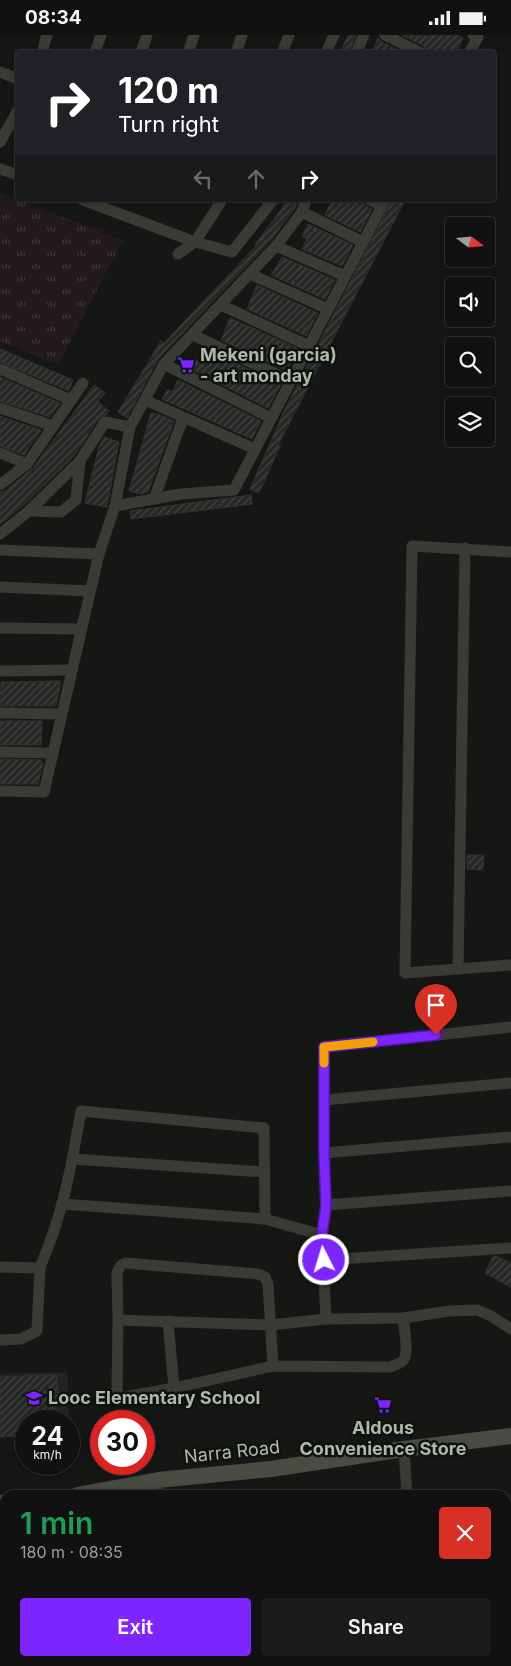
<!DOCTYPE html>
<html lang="en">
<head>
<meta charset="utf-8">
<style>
  body { margin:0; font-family:Inter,sans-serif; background:#191a19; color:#f1f3f6; height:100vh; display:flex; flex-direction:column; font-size:19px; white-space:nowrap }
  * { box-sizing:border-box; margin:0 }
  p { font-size:16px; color:#9c9d9f }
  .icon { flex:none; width:28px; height:28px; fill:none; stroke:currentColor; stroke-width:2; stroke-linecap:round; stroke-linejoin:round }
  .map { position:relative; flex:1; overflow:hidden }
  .panel { position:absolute; left:0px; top:1455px; width:511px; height:176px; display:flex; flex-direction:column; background:#101110; border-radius:15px 15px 0 0; box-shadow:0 2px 12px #0003,0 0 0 1px #303130 }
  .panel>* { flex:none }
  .top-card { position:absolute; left:15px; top:15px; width:481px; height:152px; border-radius:5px; box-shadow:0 2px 12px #0003,0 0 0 1px #303130; background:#202124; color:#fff; overflow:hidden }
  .needle { width:32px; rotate:106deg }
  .buttons { position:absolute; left:445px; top:182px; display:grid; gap:10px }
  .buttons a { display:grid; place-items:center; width:50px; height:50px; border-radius:5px; background:#101110; box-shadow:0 2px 12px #0003,0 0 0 1px #303130; font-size:25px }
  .speed { position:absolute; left:15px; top:1375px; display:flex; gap:10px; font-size:25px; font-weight:700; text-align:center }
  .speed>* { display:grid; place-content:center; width:65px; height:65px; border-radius:50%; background:#101110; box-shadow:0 2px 12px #0003,0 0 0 1px #303130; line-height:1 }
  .speed small { font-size:12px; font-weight:400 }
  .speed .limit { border:8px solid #d22; background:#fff; color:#111 }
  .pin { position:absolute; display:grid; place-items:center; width:42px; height:42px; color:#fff; margin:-51px -21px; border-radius:50% 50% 50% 0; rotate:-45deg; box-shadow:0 0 5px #0007 }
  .pin .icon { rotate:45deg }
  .me { position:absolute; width:55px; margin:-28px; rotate:355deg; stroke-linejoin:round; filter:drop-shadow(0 0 4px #0008) }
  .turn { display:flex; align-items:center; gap:18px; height:105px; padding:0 20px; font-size:22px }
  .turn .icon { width:65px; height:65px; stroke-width:2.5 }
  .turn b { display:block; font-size:35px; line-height:42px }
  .lanes { display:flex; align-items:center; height:48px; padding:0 20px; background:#0003; justify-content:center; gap:25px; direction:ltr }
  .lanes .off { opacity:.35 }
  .round { display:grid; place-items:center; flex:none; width:52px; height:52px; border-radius:5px; background:#191a19 }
  .headline { display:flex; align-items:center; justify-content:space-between; height:85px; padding:0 20px }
  h1 { font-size:30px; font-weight:600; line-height:38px; color:#1e9e55 }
  .button { display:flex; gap:10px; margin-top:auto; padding:10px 20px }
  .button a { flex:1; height:58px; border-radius:5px; background:#7d25fe; color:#fff; font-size:20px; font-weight:600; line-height:58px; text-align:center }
  .button a+a { background:#191a19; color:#f1f3f6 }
  .status { display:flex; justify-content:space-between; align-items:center; height:35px; padding:0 25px; background:#101110; direction:ltr }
  .status svg { height:14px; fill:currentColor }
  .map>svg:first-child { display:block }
  .built { fill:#212421 }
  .grass { fill:url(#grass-tufts) }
  .building { fill:url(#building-hatch); stroke:#30332f }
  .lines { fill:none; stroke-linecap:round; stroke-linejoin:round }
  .street { stroke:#383c35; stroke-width:11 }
  .secondary { stroke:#484c43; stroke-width:16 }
  .route-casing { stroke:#5118a5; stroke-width:12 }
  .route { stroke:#7d25fe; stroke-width:9 }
  .slow { stroke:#f59e0b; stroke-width:9 }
  .labels { text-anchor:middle; stroke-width:5; stroke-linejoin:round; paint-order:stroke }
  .poi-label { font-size:18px; font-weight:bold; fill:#b0b8a6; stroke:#101210; text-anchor:start }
  .street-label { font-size:18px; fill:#b0b8a6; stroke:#101210 }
</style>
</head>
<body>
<div class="status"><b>08:34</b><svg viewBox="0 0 49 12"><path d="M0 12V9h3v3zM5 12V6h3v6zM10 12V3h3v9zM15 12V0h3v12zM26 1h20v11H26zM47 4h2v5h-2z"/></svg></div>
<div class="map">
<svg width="511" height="1631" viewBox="0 0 511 1631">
  <defs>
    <pattern id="grass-tufts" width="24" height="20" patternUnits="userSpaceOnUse" patternTransform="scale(1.25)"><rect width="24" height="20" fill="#221a1b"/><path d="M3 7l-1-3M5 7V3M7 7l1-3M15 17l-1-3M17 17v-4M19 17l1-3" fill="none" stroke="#403939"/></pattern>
    <pattern id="building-hatch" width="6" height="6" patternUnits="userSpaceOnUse" patternTransform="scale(1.25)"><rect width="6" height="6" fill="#252825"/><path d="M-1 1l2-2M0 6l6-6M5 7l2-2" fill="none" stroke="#424542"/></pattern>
  </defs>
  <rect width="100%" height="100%" fill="#151715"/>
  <!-- built -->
  <polygon class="built" points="67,1337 70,1398 69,1386 26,1386 26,1401 0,1402 0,1339"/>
  <!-- grass -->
  <polygon class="grass" points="0,158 123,205 58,330 0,306"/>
  <!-- building -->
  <g class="building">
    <polygon points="348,0 356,0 349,18 340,18"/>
    <polygon points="402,0 457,0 463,3 456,18 428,18 424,11"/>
    <polygon points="378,3 382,7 403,18 364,18 366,14 372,17"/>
    <polygon points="288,165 298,165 295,173 270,206 158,324 127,383 118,377 161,306 164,308 256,211 255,210"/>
    <polygon points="332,165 363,165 364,170 372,174 360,197 325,180"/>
    <polygon points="392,165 405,165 278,410 280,411 259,458 250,454 284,376"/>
    <polygon points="308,189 353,210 342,231 302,214 307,204 302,201"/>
    <polygon points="282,222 335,245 325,264 271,240"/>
    <polygon points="257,250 318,278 306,301 247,274"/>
    <polygon points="230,283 299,314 287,336 221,305"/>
    <polygon points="0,314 73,345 69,355 69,356 0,327"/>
    <polygon points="206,314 281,349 268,373 189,333 194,324 199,327"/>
    <polygon points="0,342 60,368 50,382 0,366"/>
    <polygon points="178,345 261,386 252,404 162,364 167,355 172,357"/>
    <polygon points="94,350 105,358 98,367 109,376 106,380 99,383 74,421 24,470 0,489 0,457 5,456 33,433"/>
    <polygon points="151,378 155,379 155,378 174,386 148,457 140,459 129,456"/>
    <polygon points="0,381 41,395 24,420 0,411"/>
    <polygon points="104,402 119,407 107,472 85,468 99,411"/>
    <polygon points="251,460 252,469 131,484 130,476"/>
    <polygon points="61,646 56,671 0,671 1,647"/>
    <polygon points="0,686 42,686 41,710 0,710"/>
    <polygon points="0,724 41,725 41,728 43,728 38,749 0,749"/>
    <polygon points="467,820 484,820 483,835 467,834"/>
    <polygon points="496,1221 511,1228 511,1252 485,1238 493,1222"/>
    <polygon points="57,1340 58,1362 55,1362 56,1386 26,1386 26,1397 20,1397 20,1401 0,1402 0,1342"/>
  </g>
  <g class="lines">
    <!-- street -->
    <g class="street">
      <polyline points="385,0 421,18"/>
      <polyline points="42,18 47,0"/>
      <polyline points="95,18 101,0"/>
      <polyline points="141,18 147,0"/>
      <polyline points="188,18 194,0"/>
      <polyline points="236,18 242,0"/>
      <polyline points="282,18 289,0"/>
      <polyline points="326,18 334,0"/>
      <polyline points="356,18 364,0"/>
      <polyline points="469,18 478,2 473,0"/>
      <polyline points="0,37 18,44"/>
      <polyline points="0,107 18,75"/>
      <polyline points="0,134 18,140"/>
      <polyline points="83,165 195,207 232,217 273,165"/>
      <polyline points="370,165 382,171"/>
      <polyline points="302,177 363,207"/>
      <polyline points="276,211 345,241"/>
      <polyline points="178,219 195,207 222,165"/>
      <polyline points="250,239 328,274"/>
      <polyline points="221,270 309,311"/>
      <polyline points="193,300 291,346"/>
      <polyline points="164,329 271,383"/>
      <polyline points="0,334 71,365"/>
      <polyline points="145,365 255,414"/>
      <polyline points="0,373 53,391"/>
      <polyline points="0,418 27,429"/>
      <polyline points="0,450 27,429 83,348"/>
      <polyline points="154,464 183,383"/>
      <polyline points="115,471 181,459 234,455 385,165"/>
      <polyline points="29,476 61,477 76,465 80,426"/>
      <polyline points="0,499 29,476 80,426 105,387 130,392"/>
      <polyline points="0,515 99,519"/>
      <polyline points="511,517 412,511 405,938 511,930"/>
      <polyline points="0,552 90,556"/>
      <polyline points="0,593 81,594"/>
      <polyline points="0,636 72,635"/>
      <polyline points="0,678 62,679"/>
      <polyline points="0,717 52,718"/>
      <polyline points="0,756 44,757 99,519 115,471 130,392 164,329 276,211 302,177 306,165"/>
      <polyline points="458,934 465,513"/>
      <polyline points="324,1065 511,1048"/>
      <polyline points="324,1118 511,1102"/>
      <polyline points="73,1124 265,1137"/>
      <polyline points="62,1169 265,1184 322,1200"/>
      <polyline points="326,1170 511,1156"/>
      <polyline points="324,1225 511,1213"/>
      <polyline points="0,1232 40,1233 37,1296 21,1304 0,1305"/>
      <path d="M40,1233C45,1218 52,1204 56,1189C68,1153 74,1114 81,1076L264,1093L265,1184"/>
      <polyline points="326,1284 322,1200 326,1170 324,1118 324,1012 511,992"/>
      <polyline points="118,1285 271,1290 326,1284 403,1283 449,1276 477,1275 491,1281 511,1294"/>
      <polyline points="168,1286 174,1353"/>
      <path d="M273,1331L268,1249L265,1242L258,1239L125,1228C120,1230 119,1233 117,1238L118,1285L117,1361L119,1363L174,1353L273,1331L390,1332C394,1330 402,1329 404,1324C409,1316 404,1293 403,1283"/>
      <polyline points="404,1414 407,1460"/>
      <polyline points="158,1445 158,1460"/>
      <polyline points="0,1491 5,1478"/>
      <polyline points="506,1549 511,1549"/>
      <polyline points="162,1626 162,1631"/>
      <polyline points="419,1626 419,1631"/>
    </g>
    <!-- secondary -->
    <g class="secondary">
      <polyline points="77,1460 158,1445 271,1434 404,1414 511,1401"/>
      <polyline points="0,1468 5,1468"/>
    </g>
  </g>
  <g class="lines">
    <!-- route casing -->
    <g class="route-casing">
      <polyline id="route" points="324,1225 322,1200 326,1170 324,1118 324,1012 436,1000"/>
    </g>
    <!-- route -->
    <use href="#route" class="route"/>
    <!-- slow -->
    <polyline class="slow" points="324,1028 324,1012 373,1007"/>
  </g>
  <!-- icons -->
  <defs>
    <g id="supermarket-bare" transform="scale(1.35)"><path d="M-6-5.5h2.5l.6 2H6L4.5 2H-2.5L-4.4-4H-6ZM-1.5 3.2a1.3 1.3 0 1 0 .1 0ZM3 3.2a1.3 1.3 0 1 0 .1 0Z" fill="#7d25fe" stroke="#101210" stroke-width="2.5" paint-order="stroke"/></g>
    <g id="school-bare" transform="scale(1.35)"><path d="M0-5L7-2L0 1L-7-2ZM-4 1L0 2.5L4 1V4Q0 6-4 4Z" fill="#7d25fe" stroke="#101210" stroke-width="2.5" paint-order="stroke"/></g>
  </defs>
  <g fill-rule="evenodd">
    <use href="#supermarket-bare" x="186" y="330"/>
    <use href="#school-bare" x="34" y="1363"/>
    <use href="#supermarket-bare" x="383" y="1370"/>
  </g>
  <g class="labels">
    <!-- poi labels -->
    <g class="poi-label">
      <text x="200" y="326">Mekeni (garcia)<tspan x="200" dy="21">- art monday</tspan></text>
      <text x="48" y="1369">Looc Elementary School</text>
      <text x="383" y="1399" text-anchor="middle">Aldous<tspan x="383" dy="21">Convenience Store</tspan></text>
    </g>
    <!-- street labels -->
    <g class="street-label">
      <text transform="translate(232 1417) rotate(-6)" y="6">Narra Road</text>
    </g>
  </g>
</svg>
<div class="buttons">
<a><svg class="needle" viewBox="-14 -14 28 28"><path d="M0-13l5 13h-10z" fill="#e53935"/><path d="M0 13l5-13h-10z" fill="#9c9d9f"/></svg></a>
<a><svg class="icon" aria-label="sound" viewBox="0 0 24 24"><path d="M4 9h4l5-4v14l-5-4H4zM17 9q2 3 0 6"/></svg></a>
<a><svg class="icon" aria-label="search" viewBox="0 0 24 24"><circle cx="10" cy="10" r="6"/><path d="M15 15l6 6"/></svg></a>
<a><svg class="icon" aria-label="layers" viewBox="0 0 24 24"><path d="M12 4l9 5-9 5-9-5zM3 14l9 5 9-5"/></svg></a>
</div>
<div class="speed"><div>24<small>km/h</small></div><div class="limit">30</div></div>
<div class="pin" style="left:436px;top:1000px;background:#d93025"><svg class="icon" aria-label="arrive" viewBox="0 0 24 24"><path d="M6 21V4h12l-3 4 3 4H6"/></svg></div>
<svg class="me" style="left:324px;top:1225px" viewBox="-20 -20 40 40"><circle r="17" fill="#7d25fe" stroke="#fff" stroke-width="3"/><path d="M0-11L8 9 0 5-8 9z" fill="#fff"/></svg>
<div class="top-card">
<div class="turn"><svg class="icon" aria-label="right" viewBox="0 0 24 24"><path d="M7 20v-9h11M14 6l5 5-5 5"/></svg><div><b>120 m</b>Turn right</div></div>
<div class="lanes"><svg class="icon off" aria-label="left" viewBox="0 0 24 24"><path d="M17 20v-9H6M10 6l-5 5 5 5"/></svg><svg class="icon off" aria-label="ahead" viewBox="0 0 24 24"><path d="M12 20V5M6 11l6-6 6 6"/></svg><svg class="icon" aria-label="right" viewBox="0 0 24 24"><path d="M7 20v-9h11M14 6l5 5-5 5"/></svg></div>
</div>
<section class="panel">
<div class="headline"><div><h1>1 min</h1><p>180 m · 08:35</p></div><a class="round" style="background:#d93025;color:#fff"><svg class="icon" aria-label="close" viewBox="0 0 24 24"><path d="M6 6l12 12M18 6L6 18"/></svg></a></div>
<div class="button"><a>Exit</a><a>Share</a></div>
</section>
</div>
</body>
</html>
